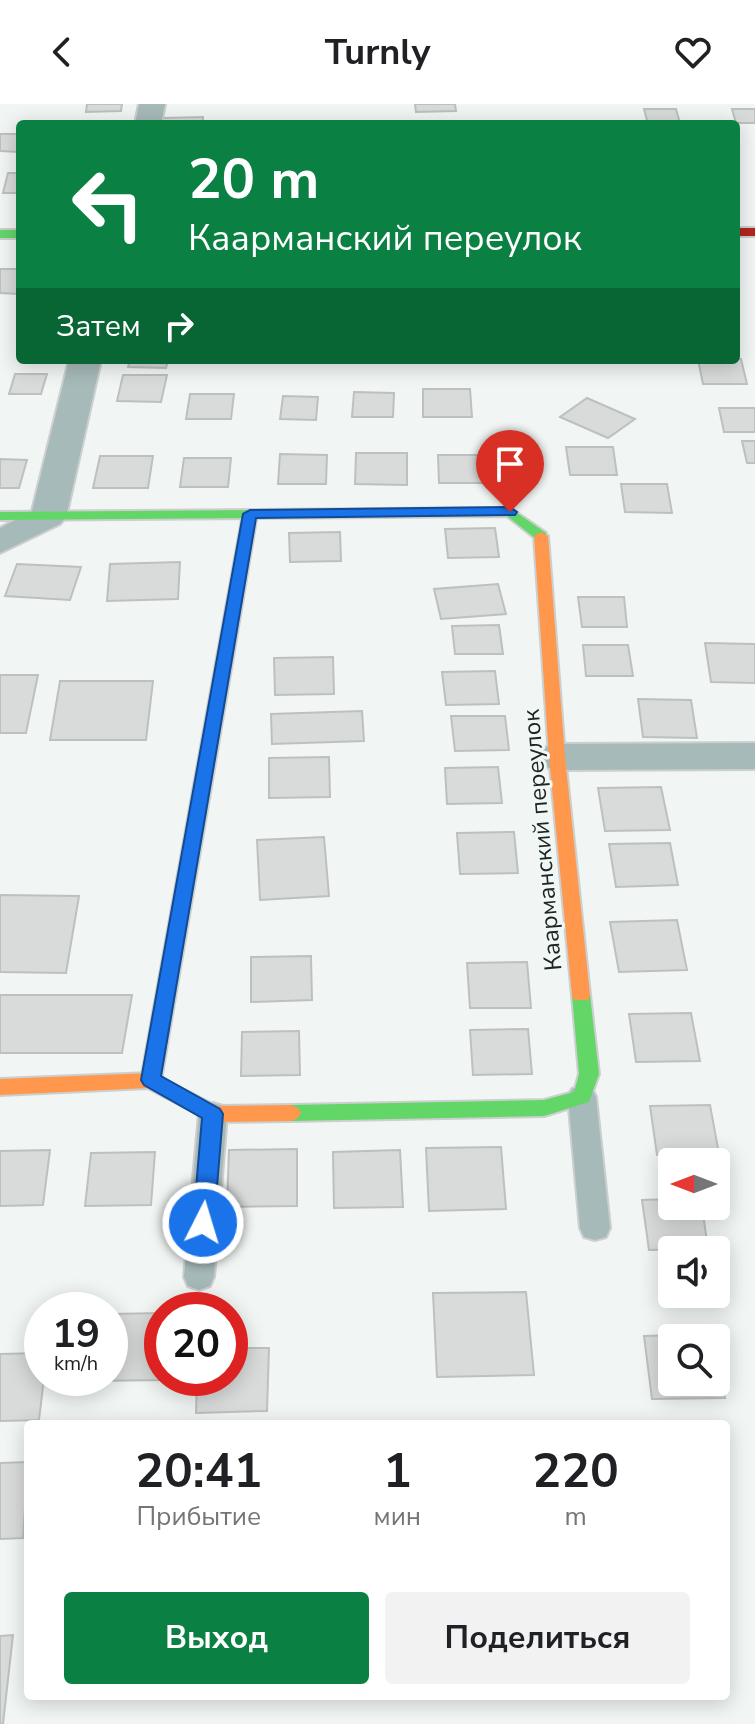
<!DOCTYPE html>
<html lang="ru">
<head>
<meta charset="utf-8">
<style>
  body { margin:0; font-family:"Nunito Sans",sans-serif; background:#f2f2f2; color:#202124; height:100vh; display:flex; flex-direction:column; font-size:30px; white-space:nowrap }
  * { box-sizing:border-box; margin:0 }
  p { font-size:26px; color:#757577 }
  .icon { flex:none; width:44px; height:44px; fill:none; stroke:currentColor; stroke-width:2; stroke-linecap:round; stroke-linejoin:round }
  .map { position:relative; flex:1; overflow:hidden }
  .drawer { position:absolute; left:24px; top:1316px; width:706px; height:280px; display:flex; flex-direction:column; background:#fff; border-radius:8px; box-shadow:0 4px 20px #0003 }
  .drawer>* { flex:none }
  .hud { position:absolute; left:16px; top:16px; width:724px; height:244px; border-radius:8px; box-shadow:0 4px 20px #0003; background:#0b8043; color:#fff; overflow:hidden }
  .needle { width:52px; rotate:270deg }
  .buttons { position:absolute; left:658px; top:1044px; display:grid; gap:16px }
  .buttons a { display:grid; place-items:center; width:72px; height:72px; border-radius:8px; background:#fff; box-shadow:0 4px 20px #0003; font-size:40px }
  .speed { position:absolute; left:24px; top:1188px; display:flex; gap:16px; font-size:40px; font-weight:700; text-align:center }
  .speed>* { display:grid; place-content:center; width:104px; height:104px; border-radius:50%; background:#fff; box-shadow:0 4px 20px #0003; line-height:1 }
  .speed small { font-size:20px; font-weight:400 }
  .speed .limit { border:12px solid #d22; background:#fff; color:#111 }
  .pin { position:absolute; display:grid; place-items:center; width:68px; height:68px; color:#fff; margin:-82px -34px; border-radius:50% 50% 50% 0; rotate:-45deg; box-shadow:0 0 8px #0007 }
  .pin .icon { rotate:45deg }
  .me { position:absolute; width:88px; margin:-44px; rotate:5deg; stroke-linejoin:round; filter:drop-shadow(0 0 6px #0008) }
  .turn { display:flex; align-items:center; gap:28px; height:168px; padding:0 40px; font-size:36px }
  .turn .icon { width:104px; height:104px; stroke-width:2.5 }
  .turn b { display:block; font-size:56px; line-height:68px }
  .then { display:flex; align-items:center; height:76px; padding:0 40px; background:#0003; gap:16px; font-size:30px }
  .eta { display:flex; justify-content:space-evenly; align-items:center; height:136px; text-align:center }
  .eta b { font-size:48px; font-weight:700; line-height:56px }
  .primary-button { display:flex; gap:16px; margin-top:auto; padding:16px 40px }
  .primary-button a { flex:1; height:92px; border-radius:8px; background:#0b8043; color:#fff; font-size:32px; font-weight:700; line-height:92px; text-align:center }
  .primary-button a+a { background:#f2f2f2; color:#202124 }
  header { display:flex; justify-content:space-between; align-items:center; height:104px; padding:0 40px; background:#fff; font-size:36px; font-weight:700 }
  .map>svg:first-child { display:block }
  .building { fill:#d8dbd9; stroke:#bcc0be; stroke-width:2 }
  .lines { fill:none; stroke-linecap:round; stroke-linejoin:round }
  .lane-casing { stroke:#cccfce; stroke-width:4 }
  .street-casing { stroke:#cccfce; stroke-width:4 }
  .fast-casing { stroke:#cccfce; stroke-width:4 }
  .slow-casing { stroke:#cccfce; stroke-width:4 }
  .jam-casing { stroke:#cccfce; stroke-width:4 }
  .lane { fill:#a6bab9; fill-rule:evenodd }
  .street { fill:#a6bab9; fill-rule:evenodd }
  .fast { fill:#63d668; fill-rule:evenodd }
  .slow { fill:#ff974d; fill-rule:evenodd }
  .jam { fill:#b3261e; fill-rule:evenodd }
  .route { fill:#1a73e8; stroke:#114b97; stroke-width:2 }
  .labels { text-anchor:middle; stroke-width:6; stroke-linejoin:round; paint-order:stroke }
  .street-label { font-size:24px; fill:#212423; stroke:#eff8f5 }
</style>
</head>
<body>
<header><svg class="icon" aria-label="back" viewBox="0 0 24 24"><path d="M15 5l-7 7 7 7"/></svg>Turnly<svg class="icon" aria-label="heart" viewBox="0 0 24 24"><path d="M12 20l-8-8c-3-5 5-10 8-4 3-6 11-1 8 4z"/></svg></header>
<div class="map">
<svg width="755" height="1620" viewBox="0 0 755 1620">
  <rect width="100%" height="100%" fill="#f1f6f4"/>
  <!-- building -->
  <g class="building">
    <polygon points="87,0 122,0 121,7 86,8"/>
    <polygon points="415,0 455,0 456,7 416,8"/>
    <polygon points="644,5 676,5 680,19 648,20"/>
    <polygon points="732,5 755,5 755,19 736,19"/>
    <polygon points="203,13 203,20 163,20 163,14"/>
    <polygon points="0,30 20,30 19,48 0,47"/>
    <polygon points="8,69 20,69 20,89 3,89"/>
    <polygon points="0,165 20,165 18,190 0,189"/>
    <polygon points="741,255 747,280 703,280 698,256"/>
    <polygon points="130,256 168,256 166,264 128,263"/>
    <polygon points="15,270 47,270 41,290 9,290"/>
    <polygon points="123,271 167,271 161,298 117,297"/>
    <polygon points="423,285 470,285 472,313 423,313"/>
    <polygon points="354,288 394,289 393,313 352,313"/>
    <polygon points="190,290 234,290 231,315 186,315"/>
    <polygon points="283,292 318,293 316,316 280,315"/>
    <polygon points="587,294 635,315 608,334 560,313"/>
    <polygon points="719,304 755,304 755,328 724,328"/>
    <polygon points="742,337 755,337 755,359 747,359"/>
    <polygon points="566,343 613,343 617,371 570,371"/>
    <polygon points="356,349 407,349 407,381 355,380"/>
    <polygon points="280,350 327,351 326,380 278,380"/>
    <polygon points="438,351 484,351 486,379 439,379"/>
    <polygon points="100,352 153,352 148,384 93,384"/>
    <polygon points="184,354 231,354 228,383 180,383"/>
    <polygon points="0,355 27,356 19,384 0,384"/>
    <polygon points="621,380 667,380 672,409 625,408"/>
    <polygon points="495,424 499,453 448,454 445,425"/>
    <polygon points="340,428 341,457 290,458 289,429"/>
    <polygon points="180,458 178,495 107,497 110,460"/>
    <polygon points="17,460 81,463 70,496 5,492"/>
    <polygon points="498,480 506,510 441,515 434,485"/>
    <polygon points="578,493 624,493 627,523 582,523"/>
    <polygon points="499,521 503,550 455,550 452,522"/>
    <polygon points="705,539 755,540 755,579 711,578"/>
    <polygon points="583,541 628,541 633,572 586,572"/>
    <polygon points="333,553 334,590 275,591 274,554"/>
    <polygon points="495,567 499,600 446,601 442,568"/>
    <polygon points="0,571 38,571 26,629 0,629"/>
    <polygon points="60,577 153,577 146,636 50,636"/>
    <polygon points="638,595 691,596 697,634 643,633"/>
    <polygon points="362,607 364,637 272,640 271,610"/>
    <polygon points="451,612 505,612 509,646 455,647"/>
    <polygon points="329,653 330,693 269,694 269,654"/>
    <polygon points="498,663 502,699 447,700 445,664"/>
    <polygon points="661,683 670,726 605,727 598,684"/>
    <polygon points="514,728 518,769 460,770 457,729"/>
    <polygon points="324,733 329,792 260,796 257,736"/>
    <polygon points="670,739 678,781 616,783 609,740"/>
    <polygon points="0,791 79,792 66,869 0,868"/>
    <polygon points="677,816 687,866 619,868 610,818"/>
    <polygon points="311,852 312,896 251,898 251,853"/>
    <polygon points="527,858 531,904 470,904 467,859"/>
    <polygon points="0,891 132,891 122,949 0,949"/>
    <polygon points="691,909 700,957 636,958 629,910"/>
    <polygon points="528,925 532,970 473,971 470,926"/>
    <polygon points="299,927 300,971 241,972 242,928"/>
    <polygon points="710,1001 719,1050 657,1051 650,1002"/>
    <polygon points="501,1043 506,1105 429,1107 426,1044"/>
    <polygon points="297,1045 297,1102 227,1103 229,1046"/>
    <polygon points="50,1046 43,1101 0,1102 0,1047"/>
    <polygon points="400,1046 403,1103 334,1104 333,1048"/>
    <polygon points="155,1048 151,1101 85,1102 91,1049"/>
    <polygon points="672,1095 672,1102 702,1102 708,1145 649,1146 642,1096"/>
    <polygon points="526,1188 534,1271 437,1273 433,1189"/>
    <polygon points="162,1209 162,1274 165,1276 89,1277 89,1274 110,1274 110,1210"/>
    <polygon points="714,1230 715,1234 672,1234 672,1278 716,1278 716,1241 725,1294 652,1295 644,1232"/>
    <polygon points="230,1244 269,1244 267,1307 196,1309 197,1274 230,1274"/>
    <polygon points="42,1249 44,1274 39,1316 0,1317 0,1250"/>
    <polygon points="28,1358 23,1434 0,1435 0,1359"/>
    <polygon points="13,1531 3,1620 0,1620 0,1532"/>
  </g>
  <g class="lines">
    <!-- lane casing -->
    <g class="lane-casing">
      <g id="lane">
        <polygon points="582,982 592,985 596,993 610,1124 606,1133 595,1136 584,1133 580,1124 568,993 572,985"/>
        <polygon points="213,999 223,1002 227,1010 214,1173 210,1182 199,1186 188,1182 184,1173 199,1010 203,1002"/>
      </g>
    </g>
    <!-- street casing -->
    <g class="street-casing">
      <g id="street">
        <polygon points="139,0 165,0 161,20 135,20"/>
        <polygon points="69,256 101,256 66,413 60,420 0,449 0,424 32,407"/>
        <polygon points="755,639 755,665 557,666 543,662 537,653 543,644 557,640"/>
      </g>
    </g>
    <!-- fast casing -->
    <g class="fast-casing">
      <g id="fast">
        <rect x="0" y="126" width="20" height="8"/>
        <polygon points="510,404 546,429 546,435 536,435 507,412 0,416 0,408"/>
        <polygon points="224,554 232,559 161,976 158,981 144,981 141,976 216,559"/>
        <polygon points="581,884 588,886 590,891 599,970 589,998 544,1012 291,1017 284,1014 281,1009 284,1004 291,1001 544,996 574,988 579,970 572,891 574,886"/>
      </g>
    </g>
    <!-- slow casing -->
    <g class="slow-casing">
      <g id="slow">
        <polygon points="250,406 257,410 232,559 224,564 216,559 243,410"/>
        <polygon points="541,428 548,432 565,653 590,891 588,896 574,896 572,891 549,653 534,432"/>
        <polygon points="151,969 216,1002 291,1001 298,1004 301,1009 298,1014 291,1017 213,1018 148,984 0,991 0,975"/>
      </g>
    </g>
    <!-- jam casing -->
    <g class="jam-casing">
      <rect id="jam" x="736" y="124" width="19" height="8"/>
    </g>
    <!-- lane -->
    <use href="#lane" class="lane"/>
    <!-- street -->
    <use href="#street" class="street"/>
    <!-- fast -->
    <use href="#fast" class="fast"/>
    <!-- slow -->
    <use href="#slow" class="slow"/>
    <!-- jam -->
    <use href="#jam" class="jam"/>
  </g>
  <!-- route -->
  <polygon class="route" points="510,403 517,408 515,411 256,414 161,972 220,1005 223,1010 214,1119 203,1128 196,1125 193,1119 202,1014 144,981 141,976 243,410 250,406"/>
  <g class="labels">
    <!-- street labels -->
    <g class="street-label">
      <text transform="translate(542 736) rotate(-95)" y="8">Каарманский переулок</text>
    </g>
  </g>
</svg>
<div class="buttons">
<a><svg class="needle" viewBox="-14 -14 28 28"><path d="M0-13l5 13h-10z" fill="#e53935"/><path d="M0 13l5-13h-10z" fill="#757577"/></svg></a>
<a><svg class="icon" aria-label="sound" viewBox="0 0 24 24"><path d="M4 9h4l5-4v14l-5-4H4zM17 9q2 3 0 6"/></svg></a>
<a><svg class="icon" aria-label="search" viewBox="0 0 24 24"><circle cx="10" cy="10" r="6"/><path d="M15 15l6 6"/></svg></a>
</div>
<div class="speed"><div>19<small>km/h</small></div><div class="limit">20</div></div>
<div class="pin" style="left:510px;top:408px;background:#d93025"><svg class="icon" aria-label="arrive" viewBox="0 0 24 24"><path d="M6 21V4h12l-3 4 3 4H6"/></svg></div>
<svg class="me" style="left:203px;top:1119px" viewBox="-20 -20 40 40"><circle r="17" fill="#1a73e8" stroke="#fff" stroke-width="3"/><path d="M0-11L8 9 0 5-8 9z" fill="#fff"/></svg>
<div class="hud">
<div class="turn"><svg class="icon" aria-label="left" viewBox="0 0 24 24"><path d="M17 20v-9H6M10 6l-5 5 5 5"/></svg><div><b>20 m</b>Каарманский переулок</div></div>
<div class="then">Затем<svg class="icon" aria-label="right" viewBox="0 0 24 24"><path d="M7 20v-9h11M14 6l5 5-5 5"/></svg></div>
</div>
<section class="drawer">
<div class="eta">
<div><b>20:41</b><p>Прибытие</p></div>
<div><b>1</b><p>мин</p></div>
<div><b>220</b><p>m</p></div>
</div>
<div class="primary-button"><a>Выход</a><a>Поделиться</a></div>
</section>
</div>
</body>
</html>
